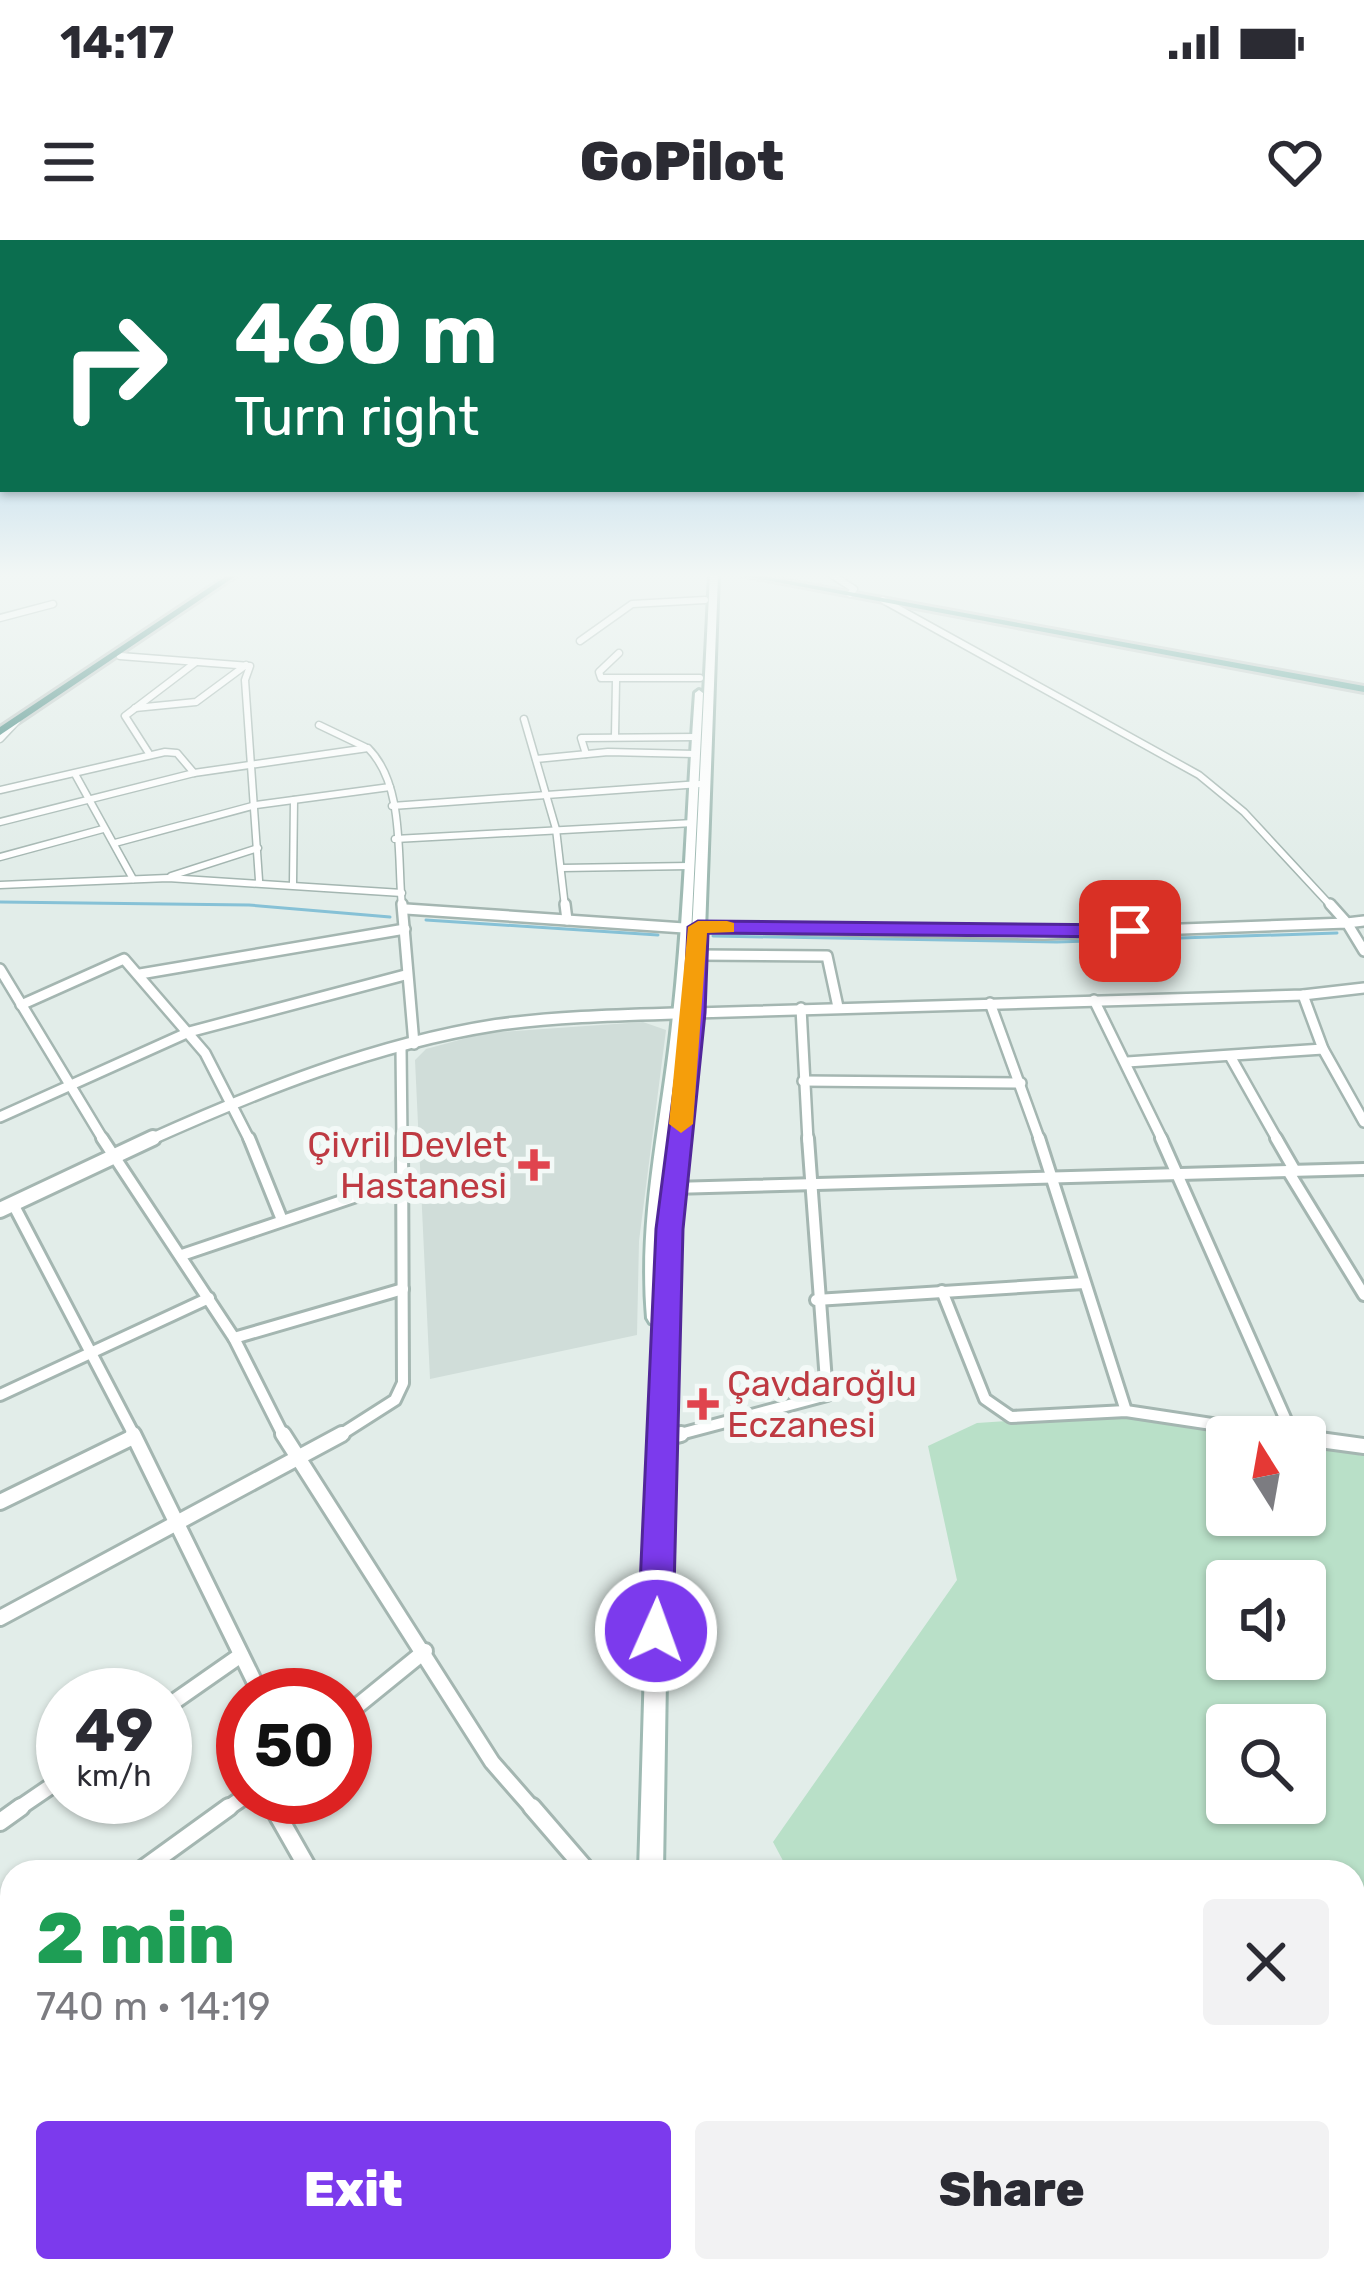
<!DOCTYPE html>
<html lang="en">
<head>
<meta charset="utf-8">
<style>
  body { margin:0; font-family:Rubik,sans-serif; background:#f2f2f3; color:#2b2b33; height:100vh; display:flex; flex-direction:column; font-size:45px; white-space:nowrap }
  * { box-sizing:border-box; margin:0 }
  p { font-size:39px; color:#7c7c81 }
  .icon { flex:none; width:66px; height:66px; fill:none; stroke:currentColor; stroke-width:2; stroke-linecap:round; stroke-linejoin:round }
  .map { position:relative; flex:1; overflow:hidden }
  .panel { position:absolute; left:0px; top:1620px; width:1365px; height:423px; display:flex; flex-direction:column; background:#fff; border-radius:36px 36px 0 0; box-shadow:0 3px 9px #0004 }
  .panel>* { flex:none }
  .guide { position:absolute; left:0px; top:0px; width:1365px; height:252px; box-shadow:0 3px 9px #0004; background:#0b6e4f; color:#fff; overflow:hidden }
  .needle { width:78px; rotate:349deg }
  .tools { position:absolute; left:1206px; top:1176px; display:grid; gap:24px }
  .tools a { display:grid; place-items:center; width:120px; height:120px; border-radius:12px; background:#fff; box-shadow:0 3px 9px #0004; font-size:60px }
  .speed { position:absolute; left:36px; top:1428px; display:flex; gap:24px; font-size:60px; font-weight:700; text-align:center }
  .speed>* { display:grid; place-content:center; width:156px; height:156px; border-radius:50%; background:#fff; box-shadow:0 3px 9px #0004; line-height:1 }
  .speed small { font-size:30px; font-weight:400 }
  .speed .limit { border:18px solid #d22; background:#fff; color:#111 }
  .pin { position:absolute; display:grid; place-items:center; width:102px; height:102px; color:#fff; margin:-51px; border-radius:24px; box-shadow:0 6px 18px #0006 }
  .me { position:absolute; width:132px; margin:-66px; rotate:2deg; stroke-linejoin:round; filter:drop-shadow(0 0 9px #0008) }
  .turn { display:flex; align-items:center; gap:42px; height:252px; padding:0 36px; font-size:54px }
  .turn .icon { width:156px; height:156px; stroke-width:2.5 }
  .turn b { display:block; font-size:84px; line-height:102px }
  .round { display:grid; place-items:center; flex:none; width:126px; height:126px; border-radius:12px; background:#f2f2f3 }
  .overview { display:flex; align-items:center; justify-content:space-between; height:204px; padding:0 36px }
  h1 { font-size:72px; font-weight:800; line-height:90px; color:#1e9e55 }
  .cta { display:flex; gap:24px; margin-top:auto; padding:24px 36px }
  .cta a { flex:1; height:138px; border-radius:12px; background:#7c3aed; color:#fff; font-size:48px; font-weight:800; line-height:138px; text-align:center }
  .cta a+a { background:#f2f2f3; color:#2b2b33 }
  .status { display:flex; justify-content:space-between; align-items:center; height:84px; padding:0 60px; background:#fff; direction:ltr }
  .status svg { height:33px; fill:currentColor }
  header { display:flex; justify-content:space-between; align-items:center; height:156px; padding:0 36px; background:#fff; font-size:54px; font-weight:800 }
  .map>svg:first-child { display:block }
  .built { fill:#d0ddd9 }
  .green { fill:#b9e0c8; fill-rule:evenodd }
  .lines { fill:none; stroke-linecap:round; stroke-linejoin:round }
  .stream { stroke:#86c1d6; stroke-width:3 }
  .minor-far4-casing { stroke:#a4b6b1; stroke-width:9 }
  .minor-far3-casing { stroke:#a4b6b1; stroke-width:14 }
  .minor-far2-casing { stroke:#a4b6b1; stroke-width:16 }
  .minor-far1-casing { stroke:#a4b6b1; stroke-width:20 }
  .minor-casing { stroke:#a4b6b1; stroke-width:22 }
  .tertiary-far1-casing { stroke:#a4b6b1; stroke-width:15 }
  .tertiary-casing { stroke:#a4b6b1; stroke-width:20 }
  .secondary-casing { stroke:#9fbab3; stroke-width:6 }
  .primary-casing { stroke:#c1cac8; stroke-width:6 }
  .trunk-casing { stroke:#c1cac8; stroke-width:6 }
  .minor-far4 { stroke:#fff; stroke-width:6 }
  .minor-far3 { stroke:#fff; stroke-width:9 }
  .minor-far2 { stroke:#fff; stroke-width:10 }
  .minor-far1 { stroke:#fff; stroke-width:14 }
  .minor { stroke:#fff; stroke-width:16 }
  .tertiary-far1 { stroke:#fff; stroke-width:10 }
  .tertiary { stroke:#fff; stroke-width:14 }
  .secondary { fill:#fff; fill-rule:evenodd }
  .primary { fill:#63a69c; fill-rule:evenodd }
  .trunk { fill:#468a82; fill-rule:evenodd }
  .route { fill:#7c3aed; stroke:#51269a; stroke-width:3 }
  .slow { fill:#f59e0b }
  .health-dot { fill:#e0444e; stroke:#f3f9f7; stroke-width:4.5 }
  .labels { text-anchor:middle; stroke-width:12; stroke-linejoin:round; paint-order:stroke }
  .health-label { font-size:36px; fill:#be3a42; stroke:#f3f9f7; text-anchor:end }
</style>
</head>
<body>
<div class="status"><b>14:17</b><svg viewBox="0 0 49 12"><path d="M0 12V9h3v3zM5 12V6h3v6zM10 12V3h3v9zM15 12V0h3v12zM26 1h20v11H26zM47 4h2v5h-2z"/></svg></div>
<header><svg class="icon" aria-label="menu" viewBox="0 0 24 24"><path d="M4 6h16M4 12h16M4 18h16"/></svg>GoPilot<svg class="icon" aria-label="heart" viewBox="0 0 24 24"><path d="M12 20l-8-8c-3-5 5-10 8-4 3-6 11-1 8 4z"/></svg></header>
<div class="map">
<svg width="1364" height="2042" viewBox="0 0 1364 2042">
  <rect width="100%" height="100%" fill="#e2ede9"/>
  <!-- built -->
  <polygon class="built" points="643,782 666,790 639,1001 637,1095 430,1139 415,820 426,809 485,793"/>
  <!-- green -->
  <path class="green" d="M1125,1173L1259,1197H1227V1275H1305V1205L1364,1216V2042H1023L1015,2031H1353V1632H789L773,1602L957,1340L928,1206L977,1183ZM1227,1341H1305V1419H1227ZM1227,1485H1305V1563H1227Z"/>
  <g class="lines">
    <!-- stream -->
    <g class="stream">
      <polyline points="0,662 249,665 390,677"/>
      <polyline points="426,680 658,695"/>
      <polyline points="713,696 1057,702 1337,693"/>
    </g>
    <!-- minor-far4 casing -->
    <g class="minor-far4-casing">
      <g id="minor-far4">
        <polyline points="832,335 854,349 850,354"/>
        <polyline points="883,360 1199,535 1244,572 1332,667"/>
        <polyline points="0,378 53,364"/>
        <polyline points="580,401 632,364 705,360"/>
        <polyline points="619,413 599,432 601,438 700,438"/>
        <polyline points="120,416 250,426 245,440 259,640"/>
        <polyline points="135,468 196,462 246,425"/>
        <polyline points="524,479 556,589 565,667"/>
        <polyline points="319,485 365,507"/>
        <polyline points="615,496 616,441"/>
        <polyline points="0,499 17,481"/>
        <polyline points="586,514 581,498 696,497"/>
        <polyline points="150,515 125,476 196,422"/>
        <polyline points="536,519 608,512 695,514"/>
        <polyline points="75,534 133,639"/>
        <polyline points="0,550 165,512 177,513 194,533"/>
        <polyline points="392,566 700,544"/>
        <path d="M0,582L194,533L368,508C405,545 397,617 402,667"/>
        <polyline points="395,599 693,583"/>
        <polyline points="115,603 256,565 390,547"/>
        <polyline points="0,617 103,589"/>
        <polyline points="561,628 690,626"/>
        <polyline points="171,636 258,608"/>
        <polyline points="293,643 294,560"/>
        <polyline points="0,645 168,638 402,653"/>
      </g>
    </g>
    <!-- minor-far3 casing -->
    <g class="minor-far3-casing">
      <g id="minor-far3">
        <polyline points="402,664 414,804"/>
        <polyline points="565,664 567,680"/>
        <polyline points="1330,664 1347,683 1364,681"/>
        <polyline points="406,669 684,688"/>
        <polyline points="698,687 1044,694 1347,683 1364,711"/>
        <polyline points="698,715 827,716 838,767"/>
        <polyline points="0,729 104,901"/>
        <polyline points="140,734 405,689"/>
        <polyline points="1303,755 1323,809 1364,882"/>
        <polyline points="1094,760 1163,901"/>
        <polyline points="990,763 1040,901"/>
        <polyline points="21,765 124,719 205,813 250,901"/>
        <polyline points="801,768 808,901"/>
        <polyline points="695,773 1303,755 1364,748"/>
        <polyline points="401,807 402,901"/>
        <polyline points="1230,816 1278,901"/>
        <polyline points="1127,822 1323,809"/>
        <polyline points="803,841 1021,843"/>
        <polyline points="0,877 189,792 405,735"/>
      </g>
    </g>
    <!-- minor-far2 casing -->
    <g class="minor-far2-casing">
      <g id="minor-far2">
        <polyline points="102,898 234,1098 284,1197"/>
        <polyline points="249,898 282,980"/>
        <polyline points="1039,898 1126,1171"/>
        <polyline points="1161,898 1293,1196"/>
        <polyline points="1276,898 1295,931"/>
        <polyline points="1288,931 1364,1055"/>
        <polyline points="672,948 1364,929"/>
        <polyline points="13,964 135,1197"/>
        <polyline points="182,1015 404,940"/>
        <polyline points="942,1051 985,1159 1011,1177 1126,1171 1298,1197"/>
        <polyline points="816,1060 1084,1043"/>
        <polyline points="234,1098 403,1049"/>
        <polyline points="0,1155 209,1058"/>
        <polyline points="337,1197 395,1160 403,1143 402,898"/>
        <polyline points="669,1197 827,1155 808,898"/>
      </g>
    </g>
    <!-- minor-far1 casing -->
    <g class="minor-far1-casing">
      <g id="minor-far1">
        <polyline points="133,1194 261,1455"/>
        <polyline points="283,1194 492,1522 534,1570"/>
        <polyline points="1278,1194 1301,1197"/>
        <polyline points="1305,1198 1364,1206"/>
        <polyline points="660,1199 681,1194"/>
        <polyline points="0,1262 133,1197"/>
        <polyline points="0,1378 342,1194"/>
        <polyline points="165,1468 241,1415"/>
        <polyline points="345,1476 425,1411"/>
        <polyline points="267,1557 275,1570"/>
        <polyline points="16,1570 63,1538"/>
        <polyline points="225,1570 244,1557"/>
      </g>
    </g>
    <!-- minor casing -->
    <g class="minor-casing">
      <g id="minor">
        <polyline points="273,1567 310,1632"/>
        <polyline points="532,1567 588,1632"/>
        <polyline points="0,1582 21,1567"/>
        <polyline points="139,1632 229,1567"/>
        <polyline points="0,1731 12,1723"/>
        <polyline points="0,1885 12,1883"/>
        <polyline points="553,2031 556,2042"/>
        <polyline points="174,2042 176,2031"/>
        <polyline points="278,2042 280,2031"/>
      </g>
    </g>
    <!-- tertiary-far1 casing -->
    <g class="tertiary-far1-casing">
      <path id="tertiary-far1" d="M147,901C258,851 375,804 496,785C560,776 625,775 689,773"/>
    </g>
    <!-- tertiary casing -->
    <g class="tertiary-casing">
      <polyline id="tertiary" points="0,970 153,898"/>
    </g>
    <!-- secondary casing -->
    <g class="secondary-casing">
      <g id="secondary">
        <path d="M710,335H718L702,773L680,948L671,1114L663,1632H639L655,1085L650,1083L647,1078C638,975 663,877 673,775C685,668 687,560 695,453L699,450L703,453L687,775L664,946L688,773Z"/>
        <polygon points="780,2031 810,2031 814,2042 784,2042"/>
      </g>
    </g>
    <!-- primary casing -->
    <g class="primary-casing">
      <polygon id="primary" points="739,335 756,335 1364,446 1364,452"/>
    </g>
    <!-- trunk casing -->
    <g class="trunk-casing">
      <polygon id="trunk" points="228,335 237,335 0,495 0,487"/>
    </g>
    <!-- minor-far4 -->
    <use href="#minor-far4" class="minor-far4"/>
    <!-- minor-far3 -->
    <use href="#minor-far3" class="minor-far3"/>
    <!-- minor-far2 -->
    <use href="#minor-far2" class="minor-far2"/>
    <!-- minor-far1 -->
    <use href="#minor-far1" class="minor-far1"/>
    <!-- minor -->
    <use href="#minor" class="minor"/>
    <!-- tertiary-far1 -->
    <use href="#tertiary-far1" class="tertiary-far1"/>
    <!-- tertiary -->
    <use href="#tertiary" class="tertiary"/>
    <!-- secondary -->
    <use href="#secondary" class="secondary"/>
    <!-- primary -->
    <use href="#primary" class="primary"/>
    <!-- trunk -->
    <use href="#trunk" class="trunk"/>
  </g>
  <!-- sky -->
  <linearGradient id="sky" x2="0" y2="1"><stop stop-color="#81b9e1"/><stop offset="0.54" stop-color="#f2f7f5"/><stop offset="1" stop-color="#f2f7f5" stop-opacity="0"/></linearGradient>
  <rect width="1364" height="621" fill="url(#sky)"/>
  <!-- route -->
  <polygon class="route" points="698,681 1130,685 1140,691 1130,697 708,693 705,773 683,989 673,1391 668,1404 656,1409 643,1404 638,1391 656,989 684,773 688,687"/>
  <!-- slow -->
  <polygon class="slow" points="727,681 734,683 734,692 707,693 693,884 681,893 669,884 688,687 698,681"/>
  <!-- markers -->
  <g class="health-dot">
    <path d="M528 907h12v12h12v12h-12v12h-12v-12h-12v-12h12z"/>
    <path d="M697 1146h12v12h12v12h-12v12h-12v-12h-12v-12h12z"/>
  </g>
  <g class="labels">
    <!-- health labels -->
    <g class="health-label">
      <text x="507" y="917">Çivril Devlet<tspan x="507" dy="41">Hastanesi</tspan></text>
      <text x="727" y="1156" text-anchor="start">Çavdaroğlu<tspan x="727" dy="41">Eczanesi</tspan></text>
    </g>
  </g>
</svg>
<div class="tools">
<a><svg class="needle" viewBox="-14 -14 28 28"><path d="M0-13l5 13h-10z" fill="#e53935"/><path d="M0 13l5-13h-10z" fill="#7c7c81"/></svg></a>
<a><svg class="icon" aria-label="sound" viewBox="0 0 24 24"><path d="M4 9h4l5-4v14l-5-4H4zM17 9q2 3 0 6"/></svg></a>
<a><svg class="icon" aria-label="search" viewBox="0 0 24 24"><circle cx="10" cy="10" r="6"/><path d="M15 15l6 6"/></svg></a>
</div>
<div class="speed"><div>49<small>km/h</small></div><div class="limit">50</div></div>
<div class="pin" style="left:1130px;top:691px;background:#d93025"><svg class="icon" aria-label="arrive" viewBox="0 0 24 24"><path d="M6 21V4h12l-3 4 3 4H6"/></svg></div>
<svg class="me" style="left:656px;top:1391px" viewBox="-20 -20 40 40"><circle r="17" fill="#7c3aed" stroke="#fff" stroke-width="3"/><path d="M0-11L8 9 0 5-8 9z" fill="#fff"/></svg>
<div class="guide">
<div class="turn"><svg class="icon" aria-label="right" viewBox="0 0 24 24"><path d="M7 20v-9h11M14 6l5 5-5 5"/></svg><div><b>460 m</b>Turn right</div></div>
</div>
<section class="panel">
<div class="overview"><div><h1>2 min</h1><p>740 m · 14:19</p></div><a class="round"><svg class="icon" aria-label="close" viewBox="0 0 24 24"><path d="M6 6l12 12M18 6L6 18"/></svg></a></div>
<div class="cta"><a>Exit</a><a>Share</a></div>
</section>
</div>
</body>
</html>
